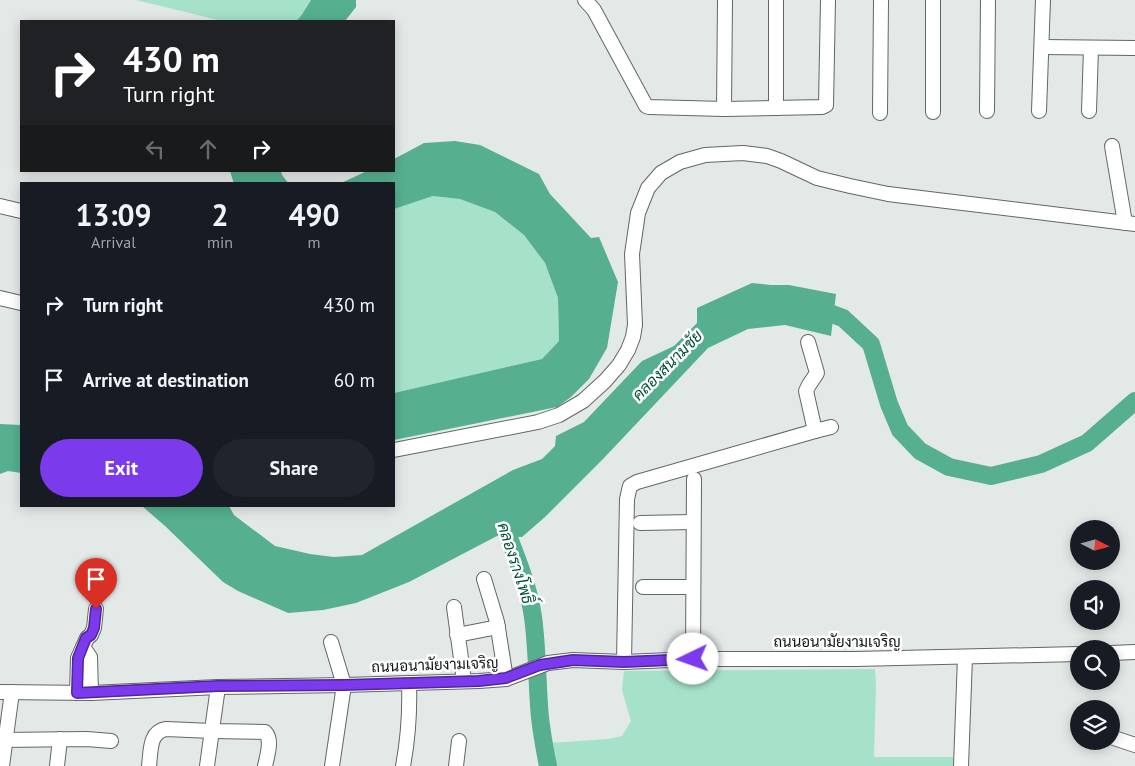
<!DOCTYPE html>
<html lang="en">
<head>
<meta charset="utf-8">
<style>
  body { margin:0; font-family:"PT Sans",Sarabun,sans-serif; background:#20242c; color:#f1f3f6; height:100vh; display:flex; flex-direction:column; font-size:19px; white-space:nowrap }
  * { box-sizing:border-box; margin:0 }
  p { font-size:16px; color:#9ea1a6 }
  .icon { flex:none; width:28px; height:28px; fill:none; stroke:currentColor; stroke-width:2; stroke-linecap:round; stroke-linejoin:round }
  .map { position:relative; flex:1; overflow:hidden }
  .side { position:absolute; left:20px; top:182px; width:375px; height:325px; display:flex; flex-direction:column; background:#171b24; border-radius:0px; box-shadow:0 2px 12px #0003 }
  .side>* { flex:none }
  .banner { position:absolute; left:20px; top:20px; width:375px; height:152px; border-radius:0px; box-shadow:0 2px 12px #0003; background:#202124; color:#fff; overflow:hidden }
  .needle { width:32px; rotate:96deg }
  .tools { position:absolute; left:1070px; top:520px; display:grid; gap:10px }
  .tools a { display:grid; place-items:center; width:50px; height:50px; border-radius:50%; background:#171b24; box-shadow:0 2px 12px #0003; font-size:25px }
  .pin { position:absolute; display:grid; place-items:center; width:42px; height:42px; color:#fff; margin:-51px -21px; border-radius:50% 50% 50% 0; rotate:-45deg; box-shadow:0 0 5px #0007 }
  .pin .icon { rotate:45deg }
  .me { position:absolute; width:55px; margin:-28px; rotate:267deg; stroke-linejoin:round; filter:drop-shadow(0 0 4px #0008) }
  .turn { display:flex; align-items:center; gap:18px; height:105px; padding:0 20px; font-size:22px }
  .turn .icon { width:65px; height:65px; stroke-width:2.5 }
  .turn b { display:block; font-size:35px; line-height:42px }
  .lanes { display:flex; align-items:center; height:48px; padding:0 20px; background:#0003; justify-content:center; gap:25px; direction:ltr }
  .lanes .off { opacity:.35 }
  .eta { display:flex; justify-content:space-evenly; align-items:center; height:85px; text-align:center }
  .eta b { font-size:30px; font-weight:700; line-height:35px }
  .button { display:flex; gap:10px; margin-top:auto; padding:10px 20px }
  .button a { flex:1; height:58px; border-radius:30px; background:#7c3aed; color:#fff; font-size:20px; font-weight:700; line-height:58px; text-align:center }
  .button a+a { background:#20242c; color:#f1f3f6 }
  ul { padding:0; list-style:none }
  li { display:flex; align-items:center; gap:15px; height:75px; padding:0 20px }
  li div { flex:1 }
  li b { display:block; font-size:19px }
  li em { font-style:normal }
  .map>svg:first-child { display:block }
  .green { fill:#a6e2c9 }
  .water { fill:#56b08f }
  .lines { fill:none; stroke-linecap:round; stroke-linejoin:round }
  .river { stroke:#56b08f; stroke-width:18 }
  .minor-casing { stroke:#616764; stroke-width:16 }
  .minor { stroke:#fff; stroke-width:14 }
  .route-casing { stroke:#51269a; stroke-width:12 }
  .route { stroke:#7c3aed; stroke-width:9 }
  .labels { text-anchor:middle; stroke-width:5; stroke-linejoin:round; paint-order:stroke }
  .street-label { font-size:15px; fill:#121413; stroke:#fff }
  .water-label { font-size:16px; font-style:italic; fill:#00503a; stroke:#fff }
</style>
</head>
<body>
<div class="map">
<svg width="1135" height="766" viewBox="0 0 1135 766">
  <rect width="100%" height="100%" fill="#e3e9e7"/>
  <!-- green -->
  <g class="green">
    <polygon points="136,0 311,0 301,16 296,21 222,21"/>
    <polygon points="433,196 461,199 495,212 524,235 545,263 558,298 559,341 542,359 394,393 394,209"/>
    <polygon points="875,669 876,687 874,757 953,757 953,766 552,766 550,755 550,743 608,739 622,736 631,721 622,690 624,671"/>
  </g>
  <!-- water -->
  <g class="water">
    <polygon points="311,0 356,0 356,7 345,21 296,21 301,16"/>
    <polygon points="455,141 480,145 539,174 550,194 591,238 599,237 618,282 607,348 589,379 571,397 557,407 394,440 394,393 542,359 559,341 558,298 545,263 524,235 495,212 460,199 433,196 394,209 394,184 339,184 367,171 394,171 394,159 424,143"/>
    <polygon points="230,171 281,171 282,175 289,184 234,184"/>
    <polygon points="752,283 770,285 789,285 836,294 831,336 785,325 748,329 708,348 603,459 545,517 522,537 497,536 409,582 356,603 323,610 288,613 238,591 223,582 165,526 142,506 229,506 234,515 275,546 310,554 334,557 362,555 513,470 542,459 555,446 556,436 584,422 642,361 674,346 697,323 697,308"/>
    <polygon points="0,424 21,425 21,473 8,471 0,474"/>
  </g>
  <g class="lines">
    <!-- river -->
    <g class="river">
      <polyline points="813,307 843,318 871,344 889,404 900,430 920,451 949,467 991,476 1041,464 1087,443 1135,401"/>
      <path d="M500,515C513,549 528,582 533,617C537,646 537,676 539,705C540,726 544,746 548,766"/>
    </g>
    <!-- minor casing -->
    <g class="minor-casing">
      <g id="minor">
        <polyline points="585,0 594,10 646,106 649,107 724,109 822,107 826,105 828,0"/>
        <polyline points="776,0 776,108"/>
        <polyline points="933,0 933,112"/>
        <polyline points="1042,47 1135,48"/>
        <polyline points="724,109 725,0"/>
        <polyline points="987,111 988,0"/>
        <polyline points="1039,111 1043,0"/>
        <polyline points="1089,111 1091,48"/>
        <polyline points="880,113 881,0"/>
        <polyline points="1112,146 1125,223"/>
        <polyline points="0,206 21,211"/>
        <polyline points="0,298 21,303"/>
        <polyline points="808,342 817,373 809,385 806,391 815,431"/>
        <polyline points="394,450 538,422 559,415 583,401 605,381 619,365 628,350 633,337 635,325 632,254 638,213 648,188 661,173 680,162 705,155 743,153 767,156 781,161 817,178 850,186 888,194 1135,224"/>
        <polyline points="640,523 693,522"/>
        <polyline points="484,579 497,622 506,679"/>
        <polyline points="643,587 693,587"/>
        <polyline points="454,607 464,681"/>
        <polyline points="457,635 498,627"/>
        <polyline points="331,642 344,685 332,766"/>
        <polyline points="83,647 87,638 91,635 94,628 96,609"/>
        <polyline points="1111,653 1135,652"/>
        <polyline points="693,659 694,479"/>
        <polyline points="624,662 627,499 630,486 637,482 815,431 831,427"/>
        <polyline points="0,692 91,693 218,687 344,685 479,681 506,679 548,663 573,660 624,662 693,659 855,659 1079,654"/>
        <polyline points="77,693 78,658 83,647 90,657 91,693"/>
        <polyline points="1111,737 1135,745"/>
        <polyline points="0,740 87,739 111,741"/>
        <polyline points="2,766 12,692"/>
        <polyline points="57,766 60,739"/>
        <path d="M149,766C151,751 149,732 166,729L212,731L265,732C273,740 267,756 265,766"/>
        <polyline points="207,766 218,687"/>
        <path d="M403,766C408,739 410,711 409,683"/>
        <polyline points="456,766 459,741"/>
        <polyline points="961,766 965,657"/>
      </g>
    </g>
    <!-- minor -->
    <use href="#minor" class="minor"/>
  </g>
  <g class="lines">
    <!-- route casing -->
    <g class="route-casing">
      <polyline id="route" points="96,609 94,628 91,635 86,638 78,658 77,693 218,686 344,685 479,681 506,678 540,665 573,660 624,662 693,659"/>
    </g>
    <!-- route -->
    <use href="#route" class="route"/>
  </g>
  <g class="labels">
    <!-- street labels -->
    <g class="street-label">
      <text x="837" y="647">ถนนอนามัยงามเจริญ</text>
      <text transform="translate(435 665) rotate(-2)" y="5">ถนนอนามัยงามเจริญ</text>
    </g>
    <!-- water labels -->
    <g class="water-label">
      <text transform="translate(667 365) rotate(-45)" y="6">คลองสนามชัย</text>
      <text transform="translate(516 563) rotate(72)" y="6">คลองรางโพธิ์</text>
    </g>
  </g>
</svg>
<div class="tools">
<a><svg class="needle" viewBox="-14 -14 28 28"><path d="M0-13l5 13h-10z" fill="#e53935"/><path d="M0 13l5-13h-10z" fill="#9ea1a6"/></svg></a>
<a><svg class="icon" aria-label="sound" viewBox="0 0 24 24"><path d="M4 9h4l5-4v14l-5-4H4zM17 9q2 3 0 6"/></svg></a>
<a><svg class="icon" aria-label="search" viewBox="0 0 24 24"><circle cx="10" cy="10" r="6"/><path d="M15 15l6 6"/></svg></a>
<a><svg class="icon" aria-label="layers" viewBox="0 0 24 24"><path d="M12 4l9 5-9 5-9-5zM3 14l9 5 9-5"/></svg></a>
</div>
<div class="pin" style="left:96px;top:609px;background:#d93025"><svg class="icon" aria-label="arrive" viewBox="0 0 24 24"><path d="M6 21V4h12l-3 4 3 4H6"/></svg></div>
<svg class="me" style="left:693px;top:659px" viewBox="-20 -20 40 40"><circle r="19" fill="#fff"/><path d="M0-13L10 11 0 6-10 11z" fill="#7c3aed"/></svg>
<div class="banner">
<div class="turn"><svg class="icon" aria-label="right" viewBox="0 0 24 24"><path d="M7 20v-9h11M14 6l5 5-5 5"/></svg><div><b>430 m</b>Turn right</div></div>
<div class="lanes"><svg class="icon off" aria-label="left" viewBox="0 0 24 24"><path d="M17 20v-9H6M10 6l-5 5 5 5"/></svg><svg class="icon off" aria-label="ahead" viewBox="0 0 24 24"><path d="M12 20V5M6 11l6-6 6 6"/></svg><svg class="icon" aria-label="right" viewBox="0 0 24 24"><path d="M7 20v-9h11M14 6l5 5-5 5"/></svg></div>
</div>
<section class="side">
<div class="eta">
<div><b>13:09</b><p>Arrival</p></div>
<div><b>2</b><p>min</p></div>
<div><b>490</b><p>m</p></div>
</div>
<ul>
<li><svg class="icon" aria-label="right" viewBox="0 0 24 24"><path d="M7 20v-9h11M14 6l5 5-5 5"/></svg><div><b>Turn right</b></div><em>430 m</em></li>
<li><svg class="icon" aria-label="arrive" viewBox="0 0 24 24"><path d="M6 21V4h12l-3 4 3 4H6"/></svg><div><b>Arrive at destination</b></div><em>60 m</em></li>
</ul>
<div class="button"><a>Exit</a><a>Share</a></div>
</section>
</div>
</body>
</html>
